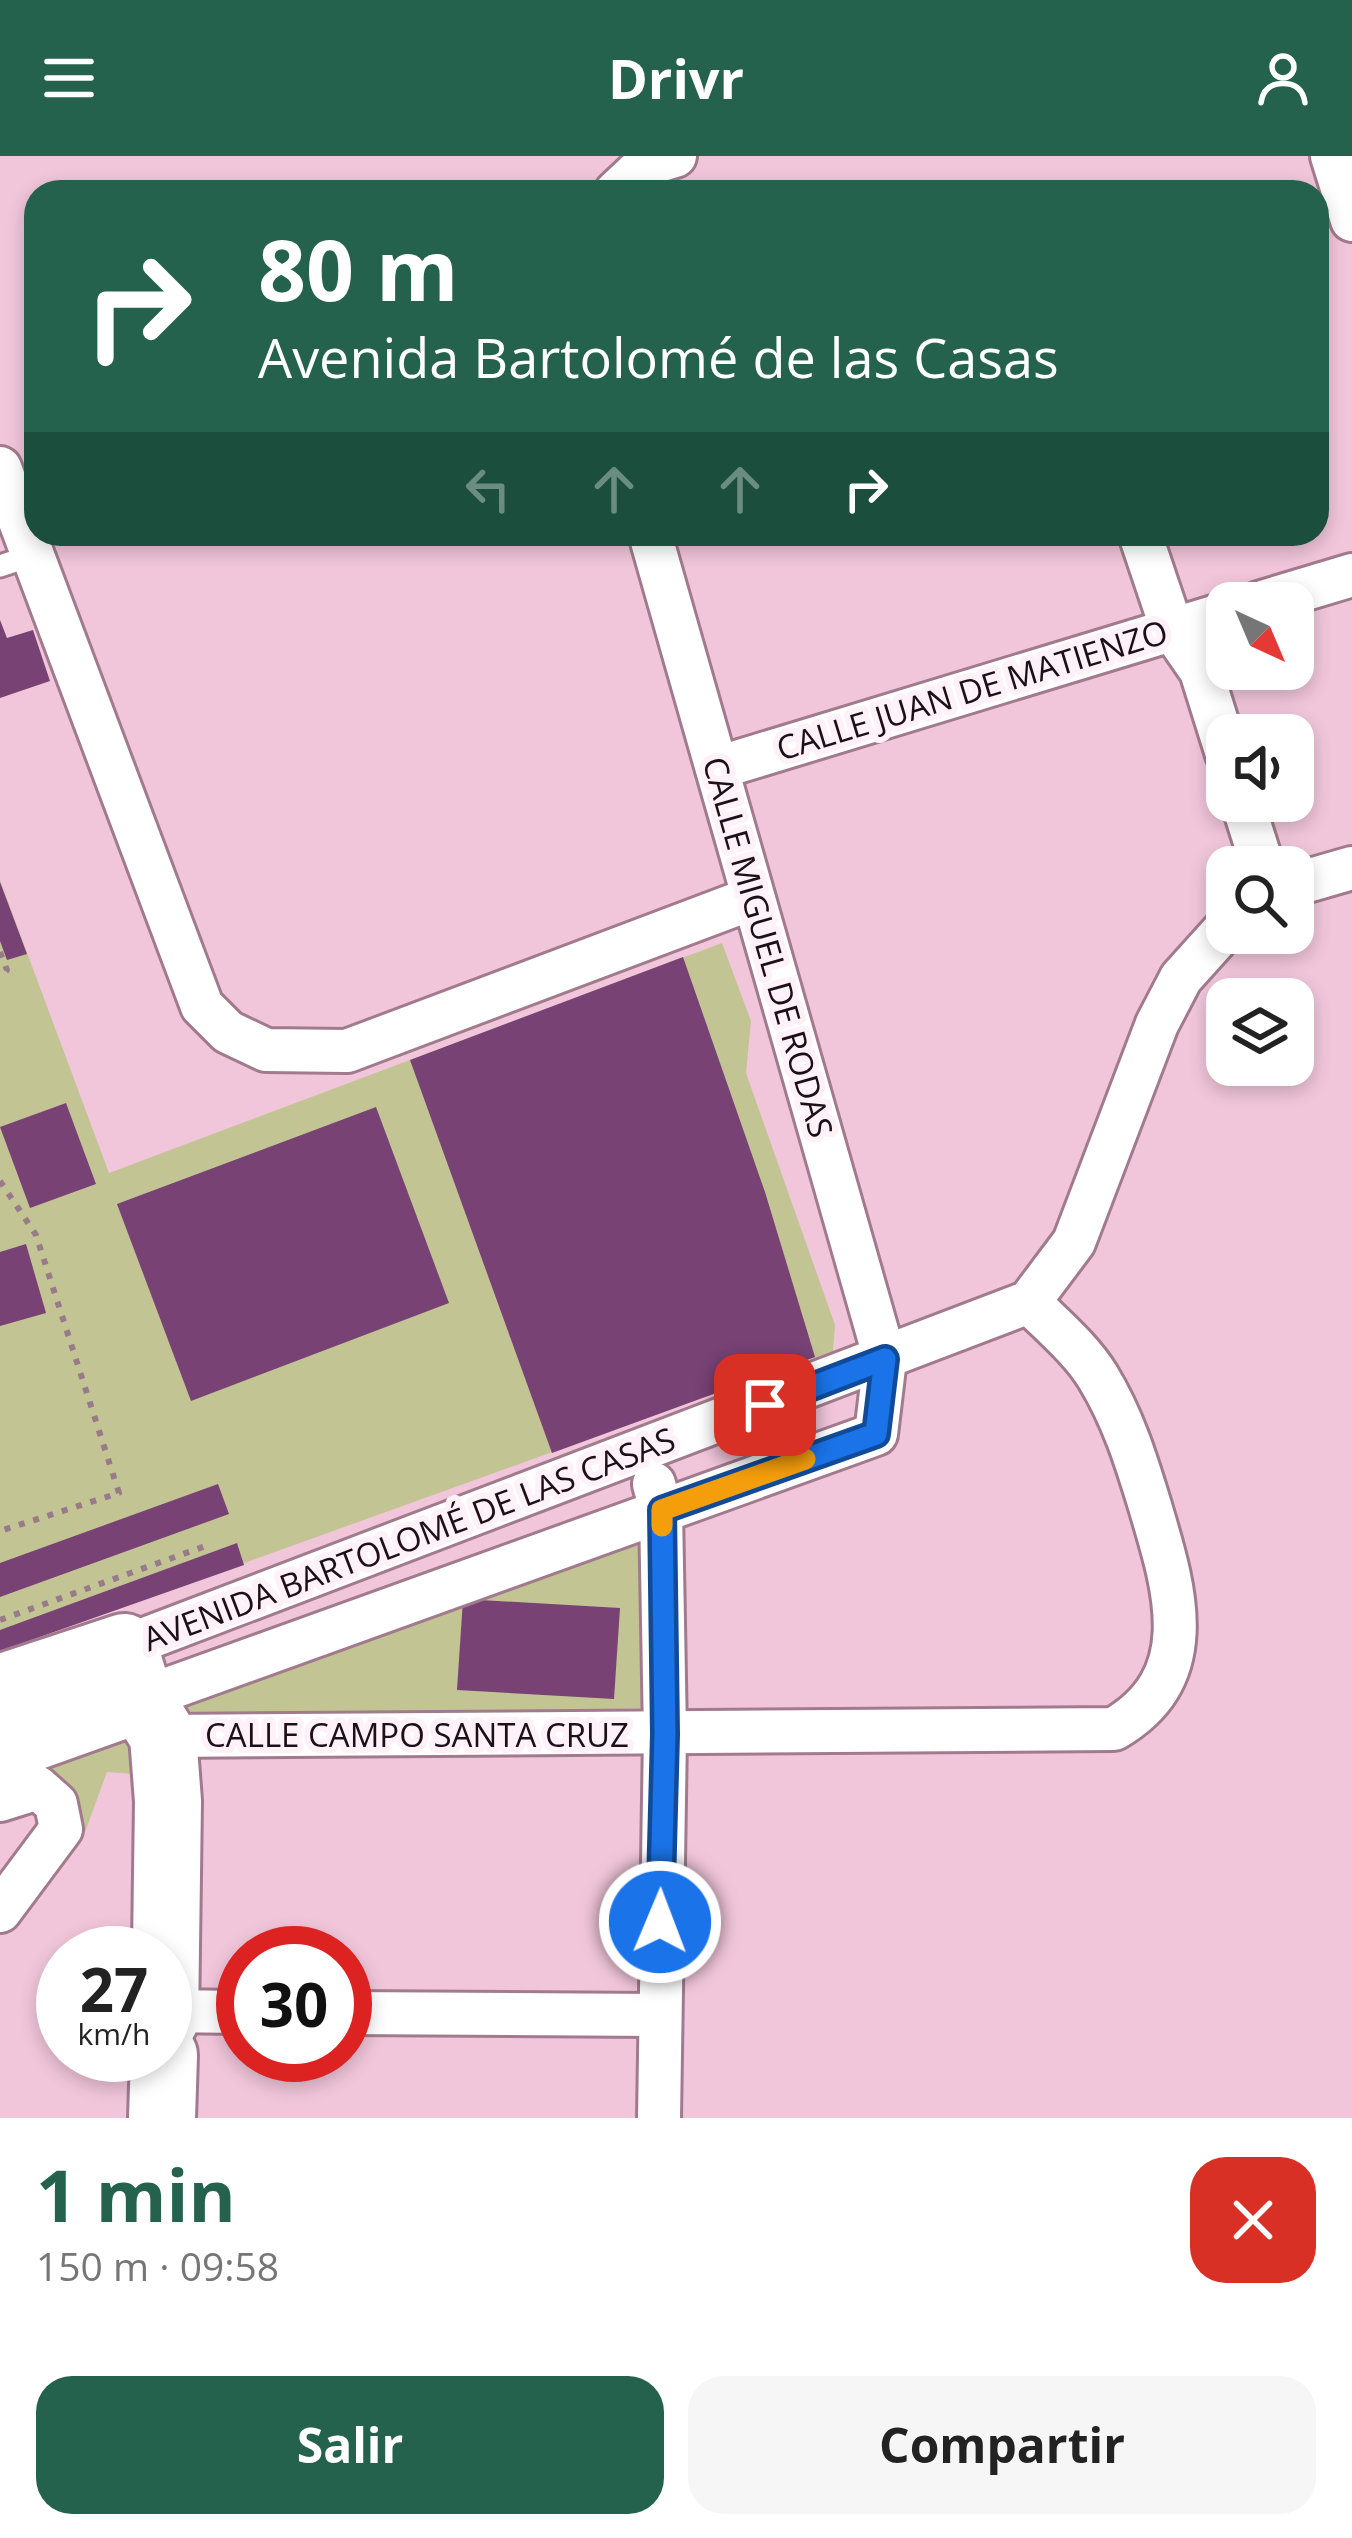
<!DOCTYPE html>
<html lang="es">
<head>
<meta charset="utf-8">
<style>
  body { margin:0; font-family:"Open Sans",sans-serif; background:#f6f6f6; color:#222; height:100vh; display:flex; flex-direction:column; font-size:45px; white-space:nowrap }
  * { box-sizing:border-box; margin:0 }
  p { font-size:39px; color:#767676 }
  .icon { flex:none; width:66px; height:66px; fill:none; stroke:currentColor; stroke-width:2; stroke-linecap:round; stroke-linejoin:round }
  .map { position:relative; height:1962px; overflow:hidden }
  .drawer { display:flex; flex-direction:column; background:#fff; flex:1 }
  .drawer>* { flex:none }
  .hud { position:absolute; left:24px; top:24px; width:1305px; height:366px; border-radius:36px; box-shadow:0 6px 18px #0003; background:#24624e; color:#fff; overflow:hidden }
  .needle { width:78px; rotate:136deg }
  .fabs { position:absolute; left:1206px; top:426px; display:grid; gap:24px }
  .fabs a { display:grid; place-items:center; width:108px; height:108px; border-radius:24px; background:#fff; box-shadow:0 6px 18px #0003; font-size:60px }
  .speed { position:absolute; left:36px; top:1770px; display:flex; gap:24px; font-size:60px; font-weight:700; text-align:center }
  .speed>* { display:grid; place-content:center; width:156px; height:156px; border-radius:50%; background:#fff; box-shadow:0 6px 18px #0003; line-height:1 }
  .speed small { font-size:30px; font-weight:400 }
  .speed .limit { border:18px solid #d22; background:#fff; color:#111 }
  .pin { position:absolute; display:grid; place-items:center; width:102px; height:102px; color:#fff; margin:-51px; border-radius:24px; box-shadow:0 6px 18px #0006 }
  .me { position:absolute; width:132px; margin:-66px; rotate:1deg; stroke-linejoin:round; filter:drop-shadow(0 0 9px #0008) }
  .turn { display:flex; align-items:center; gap:42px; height:252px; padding:0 36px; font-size:54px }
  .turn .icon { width:156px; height:156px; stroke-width:2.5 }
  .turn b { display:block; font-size:84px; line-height:102px }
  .lanes { display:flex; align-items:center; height:114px; padding:0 36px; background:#0003; justify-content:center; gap:60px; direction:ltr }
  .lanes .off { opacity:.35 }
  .round { display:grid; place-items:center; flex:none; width:126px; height:126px; border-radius:36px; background:#f6f6f6 }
  .overview { display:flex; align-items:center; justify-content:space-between; height:204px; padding:0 36px }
  h1 { font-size:72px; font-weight:700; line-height:90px; color:#24624e }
  .cta { display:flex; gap:24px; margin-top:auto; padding:24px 36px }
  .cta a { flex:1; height:138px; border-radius:36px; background:#24624e; color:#fff; font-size:48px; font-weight:700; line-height:138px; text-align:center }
  .cta a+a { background:#f6f6f6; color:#222 }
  header { display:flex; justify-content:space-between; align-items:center; height:156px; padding:0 36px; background:#24624e; color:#fff; font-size:54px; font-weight:700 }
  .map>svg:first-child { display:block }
  .green { fill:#c3c494 }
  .building { fill:#784275 }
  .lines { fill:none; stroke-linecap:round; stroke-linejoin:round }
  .service-casing { stroke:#a17b8d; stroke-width:27 }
  .minor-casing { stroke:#a17b8d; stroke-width:48 }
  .primary-casing { stroke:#a17b8d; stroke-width:72 }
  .path { stroke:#997a89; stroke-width:6; stroke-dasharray:6 9; stroke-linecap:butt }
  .service { stroke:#fff; stroke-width:21 }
  .minor { stroke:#fff; stroke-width:42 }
  .primary { stroke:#fff; stroke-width:66 }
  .route-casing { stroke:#114b97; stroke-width:30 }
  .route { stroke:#1a73e8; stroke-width:21 }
  .slow { stroke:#f59e0b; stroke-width:21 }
  .labels { text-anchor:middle; stroke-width:12; stroke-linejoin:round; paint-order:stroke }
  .street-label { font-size:33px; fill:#1d0f16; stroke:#fef1f7 }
</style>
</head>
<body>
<header><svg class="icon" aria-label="menu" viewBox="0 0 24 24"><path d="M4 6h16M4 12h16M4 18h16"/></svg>Drivr<svg class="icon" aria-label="person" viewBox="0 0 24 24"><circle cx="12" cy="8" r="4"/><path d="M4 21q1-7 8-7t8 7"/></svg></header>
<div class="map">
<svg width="1352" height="1962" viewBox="0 0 1352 1962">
  <rect width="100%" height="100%" fill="#f1c6da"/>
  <!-- green -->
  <g class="green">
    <polygon points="0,724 109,1017 722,787 751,865 746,917 835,1169 833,1195 0,1495"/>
    <polygon points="627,1385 644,1393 650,1526 643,1552 211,1564 175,1549"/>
    <path d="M119,1580L140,1593L150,1619L107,1616L85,1676C76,1643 70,1620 32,1616Z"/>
  </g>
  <!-- building -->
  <g class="building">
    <polygon points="0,464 7,482 33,474 50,525 0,542"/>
    <polygon points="0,726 27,798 7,804 0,785"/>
    <polygon points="683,801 765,1036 815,1201 552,1297 410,904"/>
    <polygon points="66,947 96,1028 30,1052 0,971"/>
    <polygon points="376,951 449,1147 191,1245 117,1048"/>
    <polygon points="26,1088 46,1157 0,1170 0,1096"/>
    <polygon points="218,1328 229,1358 0,1441 0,1407"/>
    <polygon points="237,1387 244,1409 0,1495 0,1474"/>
    <polygon points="463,1443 620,1452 614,1543 457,1534"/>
  </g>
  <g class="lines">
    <!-- service casing -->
    <g class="service-casing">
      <polyline id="service" points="0,410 33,399"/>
    </g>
    <!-- minor casing -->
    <g class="minor-casing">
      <g id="minor">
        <polyline points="1332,0 1352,64"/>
        <polyline points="616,36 645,9 675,0"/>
        <polyline points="0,312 202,850 228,876 266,894 347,895 753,742"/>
        <polyline points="1140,378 1172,473 1201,515 1227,598"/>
        <polyline points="1259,447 1352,419"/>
        <polyline points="717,612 1227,457"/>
        <polyline points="1242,645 1263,711"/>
        <polyline points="1293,729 1352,712"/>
        <polyline points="654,1328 661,1354 665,1578 659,1962"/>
        <polyline points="124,1491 1029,1146 1074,1086 1157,868 1181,822 1227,771"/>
        <polyline points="140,1543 876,1278 885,1203 650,378"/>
        <path d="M163,1580L1114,1573C1204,1521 1174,1431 1150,1350C1136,1304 1123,1262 1098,1221C1081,1193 1052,1169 1029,1146"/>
        <polyline points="0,1644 38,1632 56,1648 61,1673 0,1755"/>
        <polyline points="165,1855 243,1856"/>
        <polyline points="345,1857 658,1859"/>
      </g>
    </g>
    <!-- primary casing -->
    <g class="primary-casing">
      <g id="primary">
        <polyline points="0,1532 124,1491 140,1543 163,1580 168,1645 165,1864"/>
        <polyline points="0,1593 140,1543"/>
        <polyline points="162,1962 164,1899"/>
      </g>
    </g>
    <!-- path -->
    <g class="path">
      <polyline points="0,796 7,814 0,821"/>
      <polyline points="0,1025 36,1079 119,1337 0,1375"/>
      <polyline points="0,1464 211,1388"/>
    </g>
    <!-- service -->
    <use href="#service" class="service"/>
    <!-- minor -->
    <use href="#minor" class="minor"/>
    <!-- primary -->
    <use href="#primary" class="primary"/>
  </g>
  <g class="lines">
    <!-- route casing -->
    <g class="route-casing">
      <polyline id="route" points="660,1766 665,1578 662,1354 876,1278 885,1203 765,1249"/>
    </g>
    <!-- route -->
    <use href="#route" class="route"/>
    <!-- slow -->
    <polyline class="slow" points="662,1370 662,1354 805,1303"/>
  </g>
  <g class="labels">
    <!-- street labels -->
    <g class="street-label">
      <text transform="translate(972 534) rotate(-17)" y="12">CALLE JUAN DE MATIENZO</text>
      <text transform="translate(768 791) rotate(74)" y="12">CALLE MIGUEL DE RODAS</text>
      <text transform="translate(409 1383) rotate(-21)" y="12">AVENIDA BARTOLOMÉ DE LAS CASAS</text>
      <text x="417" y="1591">CALLE CAMPO SANTA CRUZ</text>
    </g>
  </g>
</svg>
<div class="fabs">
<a><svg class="needle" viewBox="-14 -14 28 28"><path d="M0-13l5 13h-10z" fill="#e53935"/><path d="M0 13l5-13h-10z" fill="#767676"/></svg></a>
<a><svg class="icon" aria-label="sound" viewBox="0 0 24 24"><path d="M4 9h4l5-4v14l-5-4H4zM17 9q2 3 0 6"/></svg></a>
<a><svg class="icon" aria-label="search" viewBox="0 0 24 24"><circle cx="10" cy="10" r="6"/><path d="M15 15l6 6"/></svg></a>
<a><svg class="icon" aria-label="layers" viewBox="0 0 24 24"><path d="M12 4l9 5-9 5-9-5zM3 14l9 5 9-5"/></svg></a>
</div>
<div class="speed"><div>27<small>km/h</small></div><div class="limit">30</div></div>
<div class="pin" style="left:765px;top:1249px;background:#d93025"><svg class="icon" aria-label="arrive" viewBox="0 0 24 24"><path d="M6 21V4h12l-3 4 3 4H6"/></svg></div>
<svg class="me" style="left:660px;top:1766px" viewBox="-20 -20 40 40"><circle r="17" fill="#1a73e8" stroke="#fff" stroke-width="3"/><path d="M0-11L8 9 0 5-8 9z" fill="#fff"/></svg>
<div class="hud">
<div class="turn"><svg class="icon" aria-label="right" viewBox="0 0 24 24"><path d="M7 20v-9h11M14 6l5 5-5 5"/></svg><div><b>80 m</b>Avenida Bartolomé de las Casas</div></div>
<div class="lanes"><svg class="icon off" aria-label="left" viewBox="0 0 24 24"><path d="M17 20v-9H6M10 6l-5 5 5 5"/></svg><svg class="icon off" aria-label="ahead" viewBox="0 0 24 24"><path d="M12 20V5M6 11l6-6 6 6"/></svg><svg class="icon off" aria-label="ahead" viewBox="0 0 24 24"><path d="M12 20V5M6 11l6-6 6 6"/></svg><svg class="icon" aria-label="right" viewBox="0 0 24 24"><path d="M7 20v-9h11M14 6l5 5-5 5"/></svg></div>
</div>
</div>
<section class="drawer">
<div class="overview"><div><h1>1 min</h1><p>150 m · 09:58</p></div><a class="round" style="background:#d93025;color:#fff"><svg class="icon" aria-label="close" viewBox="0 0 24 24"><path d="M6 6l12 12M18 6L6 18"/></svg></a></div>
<div class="cta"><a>Salir</a><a>Compartir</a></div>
</section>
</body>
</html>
